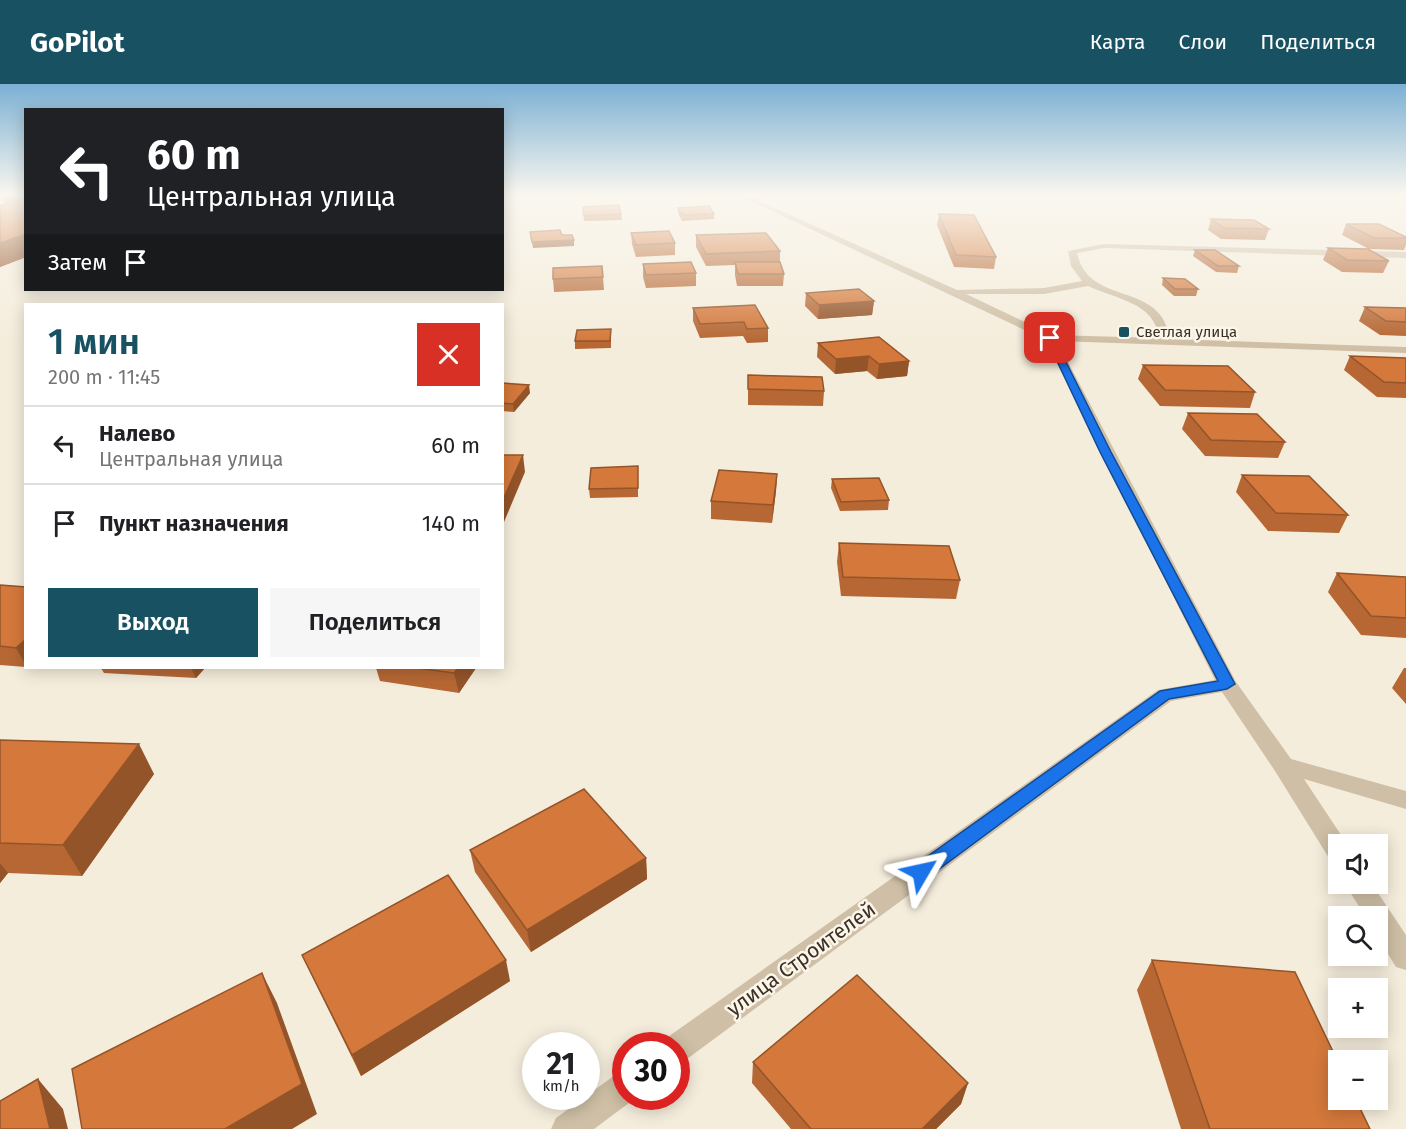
<!DOCTYPE html>
<html lang="ru">
<head>
<meta charset="utf-8">
<style>
  body { margin:0; font-family:"Fira Sans",sans-serif; background:#f6f6f6; color:#202124; height:100vh; display:flex; flex-direction:column; font-size:22px; white-space:nowrap }
  * { box-sizing:border-box; margin:0 }
  p { font-size:20px; color:#757577 }
  .icon { flex:none; width:33px; height:33px; fill:none; stroke:currentColor; stroke-width:2; stroke-linecap:round; stroke-linejoin:round }
  .map { position:relative; flex:1; overflow:hidden }
  .details { position:absolute; left:24px; top:219px; width:480px; height:366px; display:flex; flex-direction:column; background:#fff; border-radius:0px; box-shadow:0 3px 15px #0003 }
  .details>* { flex:none }
  .guide { position:absolute; left:24px; top:24px; width:480px; height:183px; border-radius:0px; box-shadow:0 3px 15px #0003; background:#202124; color:#fff; overflow:hidden }
  .tools { position:absolute; left:1328px; top:750px; display:grid; gap:12px }
  .tools a { display:grid; place-items:center; width:60px; height:60px; border-radius:0px; background:#fff; box-shadow:0 3px 15px #0003; font-size:30px }
  .speed { position:absolute; left:522px; top:948px; display:flex; gap:12px; font-size:30px; font-weight:700; text-align:center }
  .speed>* { display:grid; place-content:center; width:78px; height:78px; border-radius:50%; background:#fff; box-shadow:0 3px 15px #0003; line-height:1 }
  .speed small { font-size:15px; font-weight:400 }
  .speed .limit { border:9px solid #d22; background:#fff; color:#111 }
  .pin { position:absolute; display:grid; place-items:center; width:51px; height:51px; color:#fff; margin:-26px; border-radius:12px; box-shadow:0 3px 9px #0006 }
  .me { position:absolute; width:66px; margin:-33px; rotate:54deg; stroke-linejoin:round; filter:drop-shadow(0 0 4px #0008) }
  .turn { display:flex; align-items:center; gap:21px; height:126px; padding:0 24px; font-size:27px }
  .turn .icon { width:78px; height:78px; stroke-width:2.5 }
  .turn b { display:block; font-size:42px; line-height:51px }
  .then { display:flex; align-items:center; height:57px; padding:0 24px; background:#0003; gap:12px; font-size:22px }
  .round { display:grid; place-items:center; flex:none; width:63px; height:63px; border-radius:0px; background:#f6f6f6 }
  .head { display:flex; align-items:center; justify-content:space-between; height:102px; padding:0 24px }
  h1 { font-size:36px; font-weight:600; line-height:45px; color:#185161 }
  .primary-button { display:flex; gap:12px; margin-top:auto; padding:12px 24px }
  .primary-button a { flex:1; height:69px; border-radius:0px; background:#185161; color:#fff; font-size:24px; font-weight:600; line-height:69px; text-align:center }
  .primary-button a+a { background:#f6f6f6; color:#202124 }
  ul { padding:0; list-style:none }
  li { display:flex; align-items:center; gap:18px; height:78px; padding:0 24px; border-top:2px solid #e0e0e0 }
  li div { flex:1 }
  li b { display:block; font-size:22px }
  li em { font-style:normal }
  header { display:flex; align-items:center; gap:36px; box-sizing:border-box; height:84px; padding:0 30px; background:#185161; color:#fff }
  header strong { font-size:28px }
  nav { display:flex; gap:33px; margin-inline-start:auto; font-size:21px }
  .map>svg:first-child { display:block }
  .lines { fill:none; stroke-linecap:round; stroke-linejoin:round }
  .street { fill:#cfbfa6; fill-rule:evenodd }
  .wall { fill:#b66733 }
  .shaded-wall { fill:#945429 }
  .building { fill:#d4783b; stroke:#945429; stroke-width:1.5 }
  .route { fill:#1a73e8; stroke:#114b97; stroke-width:1.5 }
  .poi-dot { fill:#185161; stroke:#fcf6e9; stroke-width:2 }
  .labels { text-anchor:middle; stroke-width:5; stroke-linejoin:round; paint-order:stroke }
  .far-poi-label { font-size:15px; fill:#3a3028; stroke:#fcf6e9; text-anchor:start }
  .near-street-label { font-size:21px; fill:#3a3028; stroke:#fcf6e9 }
</style>
</head>
<body>
<header>
<strong>GoPilot</strong>
<nav><a>Карта</a><a>Слои</a><a>Поделиться</a></nav>
</header>
<div class="map">
<svg width="1406" height="1045" viewBox="0 0 1406 1045">
  <rect width="100%" height="100%" fill="#f5eddc"/>
  <g class="lines">
    <!-- street -->
    <g class="street">
      <path d="M740,112H748L957,206L1044,204L1082,197L1071,182L1068,167L1104,160L1406,168V174L1104,164L1077,169C1089,224 1161,195 1170,255L1406,263V269L1057,257L1236,598L1291,675L1406,707V725L1304,695L1347,760H1338V777L1329,774L1275,687L1222,608L1171,617L687,975L676,979V962H662L665,955L1158,606L1215,596L1046,256ZM1088,202C1115,215 1155,218 1159,254L1052,251L966,210H1044Z"/>
      <polygon points="1345,800 1372,800 1406,851 1406,886 1396,883 1377,852 1377,832 1365,832"/>
      <polygon points="626,987 626,1012 637,1013 594,1045 551,1045 556,1034 615,991"/>
    </g>
  </g>
  <!-- wall -->
  <g class="wall">
    <polygon points="26,112 26,173 0,183 0,122 5,121 2,114"/>
    <polygon points="583,123 621,130 622,136 584,137"/>
    <polygon points="678,124 714,130 714,135 682,137 678,129"/>
    <polygon points="939,130 996,173 994,185 954,183 937,141"/>
    <polygon points="1211,135 1269,145 1265,156 1221,155 1208,146"/>
    <polygon points="1346,140 1406,153 1406,161 1404,166 1369,165 1342,151"/>
    <polygon points="631,149 675,159 675,171 636,173 632,160"/>
    <polygon points="696,151 780,167 780,178 784,190 783,202 737,202 735,191 735,181 706,182 696,163"/>
    <polygon points="1328,164 1389,177 1383,189 1342,188 1323,176"/>
    <polygon points="1195,166 1239,182 1237,189 1216,188 1193,172"/>
    <polygon points="643,180 696,189 696,202 646,204 643,193"/>
    <polygon points="603,193 604,206 554,208 553,195"/>
    <polygon points="1163,194 1198,205 1196,212 1174,212 1162,201"/>
    <polygon points="806,209 874,217 872,231 818,235 805,222"/>
    <polygon points="1365,223 1406,224 1406,252 1380,251 1359,237"/>
    <polygon points="693,224 768,244 768,258 747,259 743,252 700,254 693,237"/>
    <polygon points="611,245 611,264 575,265 575,257"/>
    <polygon points="818,259 909,277 907,292 877,295 867,287 835,290 817,273"/>
    <polygon points="1350,272 1406,274 1406,314 1377,313 1344,286"/>
    <polygon points="1143,281 1255,308 1250,324 1160,322 1138,295"/>
    <polygon points="748,291 824,307 823,322 748,321"/>
    <polygon points="502,299 530,309 514,328 502,327"/>
    <polygon points="1188,329 1285,358 1278,374 1205,372 1182,345"/>
    <polygon points="638,382 638,413 590,414 589,405"/>
    <polygon points="777,390 776,407 772,439 711,435 711,417"/>
    <polygon points="1242,391 1348,431 1339,449 1268,447 1236,408"/>
    <polygon points="832,395 889,416 888,426 840,427 831,404"/>
    <polygon points="839,459 960,496 956,515 841,512 837,478"/>
    <polygon points="1337,489 1406,493 1406,554 1361,551 1328,508"/>
    <polygon points="0,501 26,503 26,583 0,581"/>
    <polygon points="101,584 205,584 196,594 104,589"/>
    <polygon points="376,584 476,584 459,609 380,597"/>
    <polygon points="1404,584 1406,584 1406,620 1392,604"/>
    <polygon points="0,656 154,690 82,792 8,789 0,799"/>
    <polygon points="470,766 646,774 647,795 531,868 475,788"/>
    <polygon points="302,871 510,897 361,992 312,892"/>
    <polygon points="1152,876 1370,1045 1181,1045 1137,906"/>
    <polygon points="753,978 968,999 961,1020 936,1045 791,1045 752,999"/>
  </g>
  <!-- shaded-wall -->
  <g class="shaded-wall">
    <polygon points="26,150 26,173 0,183 0,159"/>
    <polygon points="574,156 574,162 533,164 532,158"/>
    <polygon points="874,217 872,231 818,235 819,221"/>
    <polygon points="869,272 867,287 835,290 836,275"/>
    <polygon points="909,277 907,292 877,295 879,280"/>
    <polygon points="529,301 530,309 514,328 513,320"/>
    <polygon points="523,371 525,388 504,438 502,428 502,418"/>
    <polygon points="777,390 776,407 772,439 773,421"/>
    <polygon points="26,555 26,581 16,564"/>
    <polygon points="191,584 205,584 196,594"/>
    <polygon points="458,584 476,584 459,609 454,589"/>
    <polygon points="139,660 154,690 82,792 63,761"/>
    <polygon points="646,774 647,795 531,868 527,846"/>
    <polygon points="0,779 8,789 0,799"/>
    <polygon points="506,876 510,897 361,992 352,971"/>
    <polygon points="262,889 277,919 317,1030 292,1045 225,1045"/>
    <polygon points="38,995 63,1025 68,1045 50,1045"/>
    <polygon points="968,999 961,1020 936,1045 922,1045"/>
  </g>
  <!-- building -->
  <g class="building">
    <polygon points="9,112 26,112 26,150 0,159 0,122 23,115 2,114"/>
    <polygon points="619,121 621,130 584,132 583,123"/>
    <polygon points="709,122 714,130 682,131 678,124"/>
    <polygon points="939,130 974,131 996,173 956,171"/>
    <polygon points="1211,135 1254,136 1269,145 1224,144"/>
    <polygon points="1346,140 1379,140 1406,153 1406,154 1374,154"/>
    <polygon points="560,146 562,151 572,151 574,156 532,158 530,148"/>
    <polygon points="669,147 675,159 636,161 631,149"/>
    <polygon points="766,149 780,167 706,170 696,151"/>
    <polygon points="1328,164 1368,165 1389,177 1347,176"/>
    <polygon points="1195,166 1215,166 1239,182 1218,182"/>
    <polygon points="691,178 696,189 646,191 643,180"/>
    <polygon points="735,178 780,178 784,190 738,190"/>
    <polygon points="602,182 603,193 553,195 553,184"/>
    <polygon points="1163,194 1185,195 1198,205 1175,205"/>
    <polygon points="859,205 874,217 819,221 806,209"/>
    <polygon points="755,221 768,244 747,245 744,238 700,240 693,224"/>
    <polygon points="1365,223 1406,224 1406,238 1386,237"/>
    <polygon points="611,245 610,257 575,257 577,246"/>
    <polygon points="879,253 909,277 879,280 869,272 836,275 818,259"/>
    <polygon points="1350,272 1406,274 1406,299 1384,298"/>
    <polygon points="1143,281 1228,282 1255,308 1165,306"/>
    <polygon points="748,291 822,293 824,307 748,305"/>
    <polygon points="502,299 529,301 513,320 502,319"/>
    <polygon points="1188,329 1257,330 1285,358 1211,356"/>
    <polygon points="502,371 523,371 502,418"/>
    <polygon points="638,382 638,404 589,405 591,384"/>
    <polygon points="719,386 777,390 773,421 711,417"/>
    <polygon points="1242,391 1309,392 1348,431 1276,429"/>
    <polygon points="879,394 889,416 841,418 832,395"/>
    <polygon points="839,459 949,462 960,496 843,493"/>
    <polygon points="1337,489 1406,493 1406,534 1371,532"/>
    <polygon points="0,501 26,503 26,555 16,564 0,562"/>
    <polygon points="417,584 458,584 454,589"/>
    <polygon points="0,656 139,660 63,761 0,759"/>
    <polygon points="584,705 646,774 527,846 470,766"/>
    <polygon points="448,791 506,876 352,971 302,871"/>
    <polygon points="1152,876 1295,888 1338,978 1338,1016 1356,1016 1370,1045 1210,1045"/>
    <polygon points="262,889 302,1000 225,1045 82,1045 72,985"/>
    <polygon points="857,891 968,999 922,1045 811,1045 753,978"/>
    <polygon points="38,995 50,1045 0,1045 0,1017"/>
  </g>
  <!-- sky -->
  <linearGradient id="sky" x2="0" y2="1"><stop stop-color="#7bb0d4"/><stop offset="0.43" stop-color="#faf7ef"/><stop offset="1" stop-color="#faf7ef" stop-opacity="0"/></linearGradient>
  <rect width="1406" height="258" fill="url(#sky)"/>
  <!-- route -->
  <polygon class="route" points="1050,251 1054,254 1111,368 1235,600 1227,605 1169,615 927,794 921,796 914,794 911,788 914,782 1160,607 1218,597 1100,368 1046,254"/>
  <!-- markers -->
  <rect class="poi-dot" x="1118" y="242" width="12" height="12" rx="3"/>
  <g class="labels">
    <!-- far-poi labels -->
    <g class="far-poi-label">
      <text x="1136" y="253">Светлая улица</text>
    </g>
    <!-- near-street labels -->
    <g class="near-street-label">
      <text transform="translate(801 875) rotate(-36)" y="7">улица Строителей</text>
    </g>
  </g>
</svg>
<div class="tools">
<a><svg class="icon" aria-label="sound" viewBox="0 0 24 24"><path d="M4 9h4l5-4v14l-5-4H4zM17 9q2 3 0 6"/></svg></a>
<a><svg class="icon" aria-label="search" viewBox="0 0 24 24"><circle cx="10" cy="10" r="6"/><path d="M15 15l6 6"/></svg></a>
<a>+</a>
<a>−</a>
</div>
<div class="speed"><div>21<small>km/h</small></div><div class="limit">30</div></div>
<div class="pin" style="left:1050px;top:254px;background:#d93025"><svg class="icon" aria-label="arrive" viewBox="0 0 24 24"><path d="M6 21V4h12l-3 4 3 4H6"/></svg></div>
<svg class="me" style="left:921px;top:788px" viewBox="-20 -20 40 40"><path d="M0-17L14 15 0 8-14 15z" fill="#1a73e8" stroke="#fff" stroke-width="4"/></svg>
<div class="guide">
<div class="turn"><svg class="icon" aria-label="left" viewBox="0 0 24 24"><path d="M17 20v-9H6M10 6l-5 5 5 5"/></svg><div><b>60 m</b>Центральная улица</div></div>
<div class="then">Затем<svg class="icon" aria-label="arrive" viewBox="0 0 24 24"><path d="M6 21V4h12l-3 4 3 4H6"/></svg></div>
</div>
<section class="details">
<div class="head"><div><h1>1 мин</h1><p>200 m · 11:45</p></div><a class="round" style="background:#d93025;color:#fff"><svg class="icon" aria-label="close" viewBox="0 0 24 24"><path d="M6 6l12 12M18 6L6 18"/></svg></a></div>
<ul>
<li><svg class="icon" aria-label="left" viewBox="0 0 24 24"><path d="M17 20v-9H6M10 6l-5 5 5 5"/></svg><div><b>Налево</b><p>Центральная улица</p></div><em>60 m</em></li>
<li><svg class="icon" aria-label="arrive" viewBox="0 0 24 24"><path d="M6 21V4h12l-3 4 3 4H6"/></svg><div><b>Пункт назначения</b></div><em>140 m</em></li>
</ul>
<div class="primary-button"><a>Выход</a><a>Поделиться</a></div>
</section>
</div>
</body>
</html>
